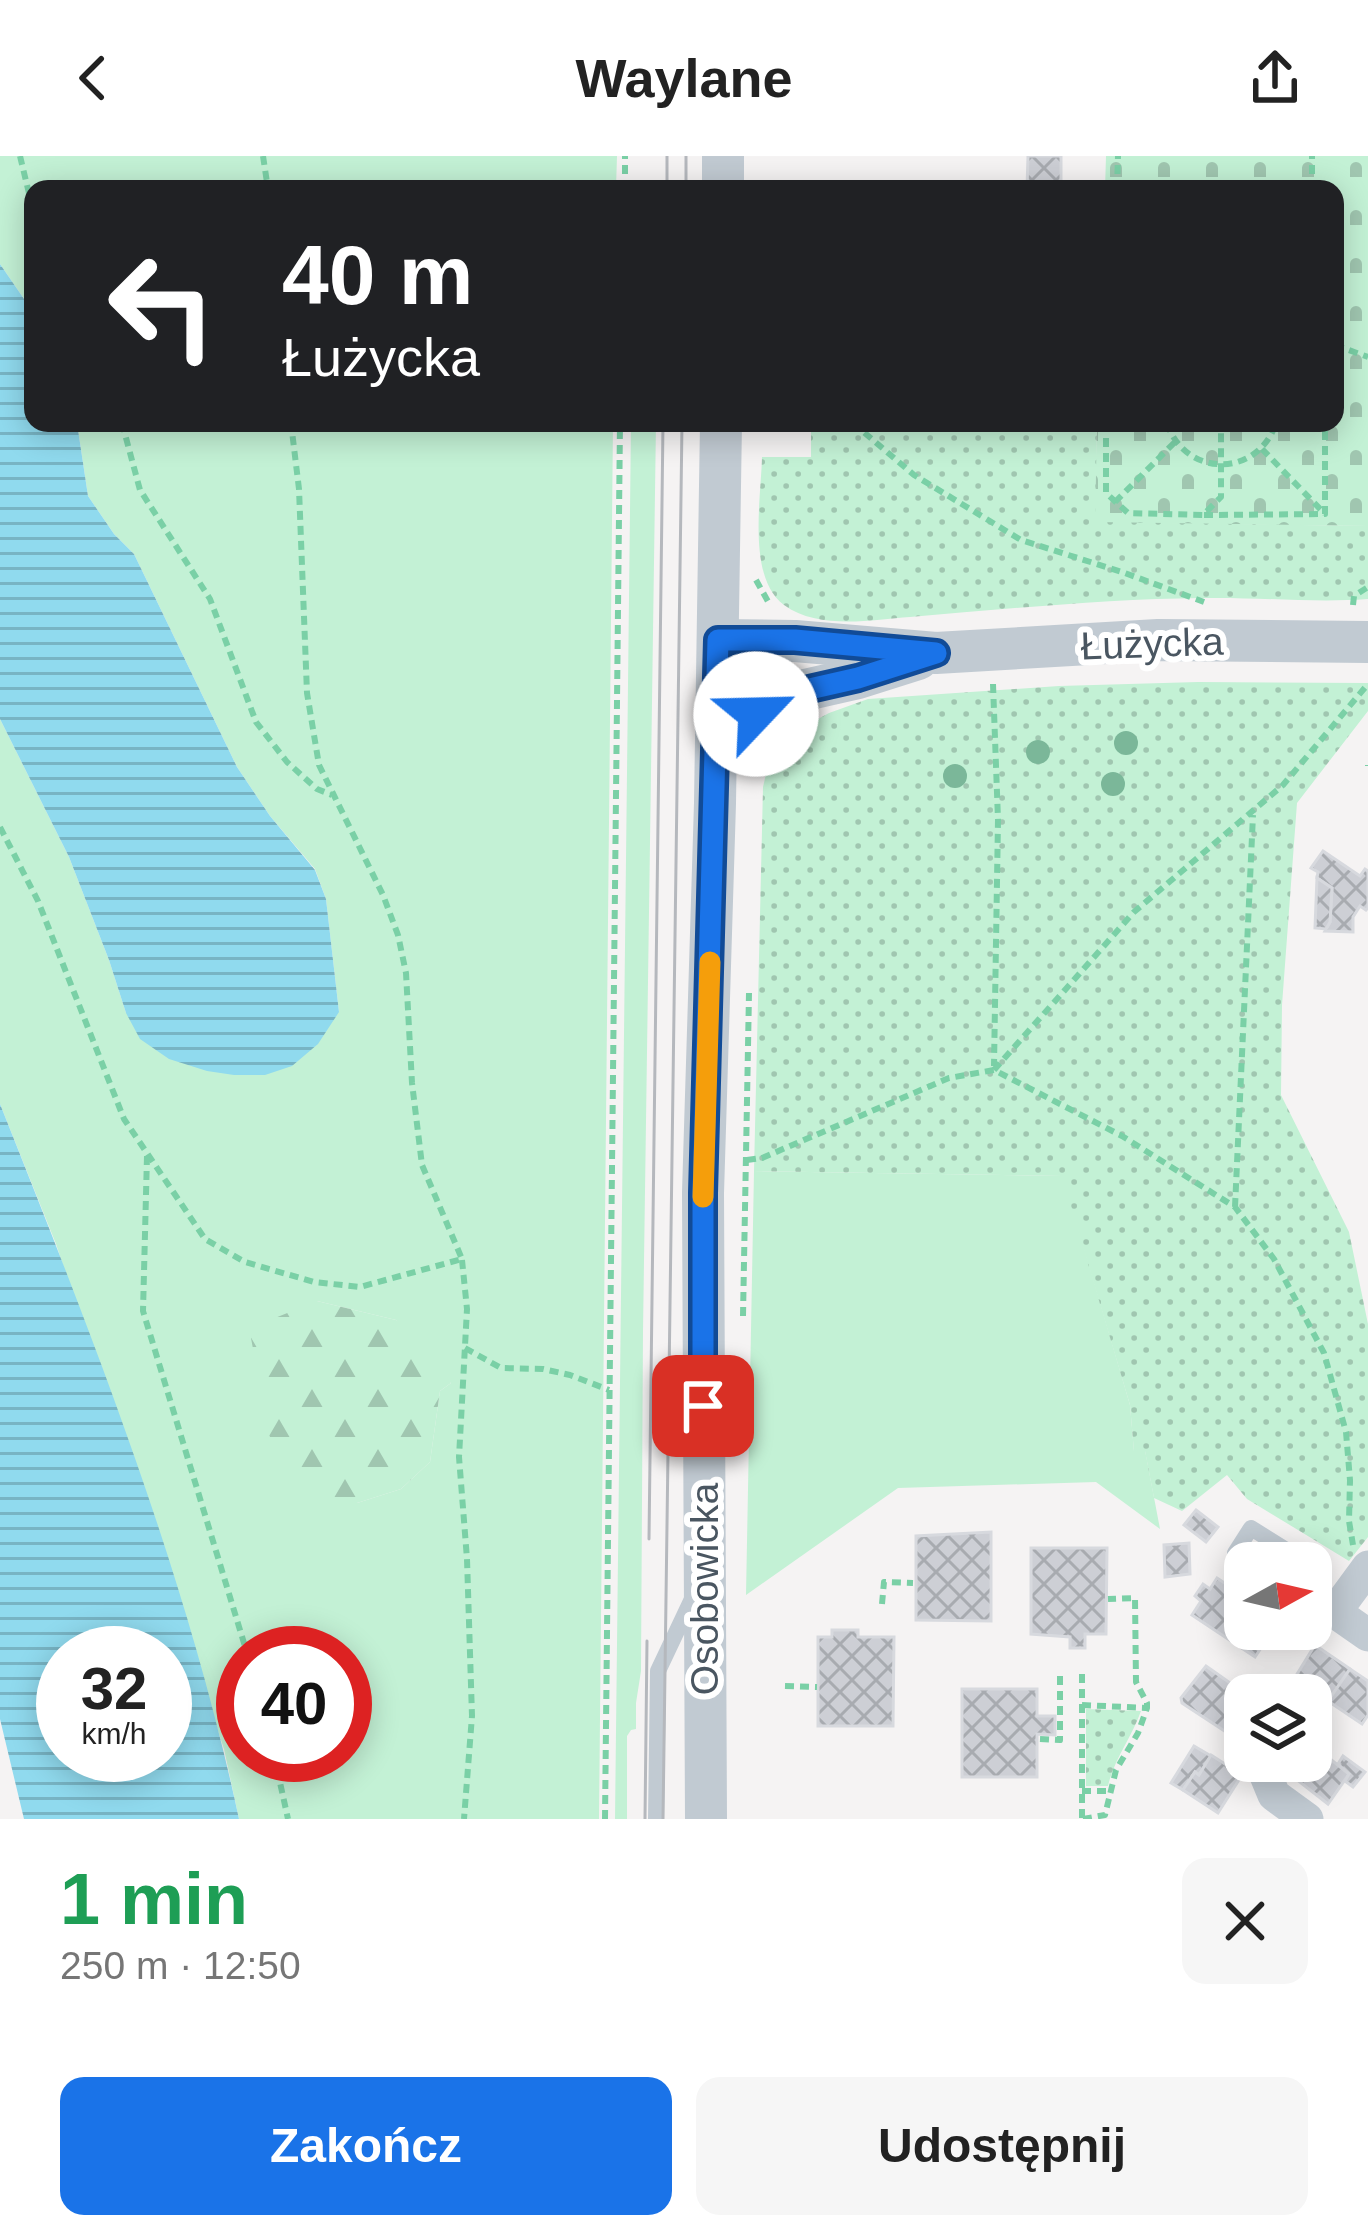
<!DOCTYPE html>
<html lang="pl">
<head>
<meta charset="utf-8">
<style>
  body { margin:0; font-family:Arial,sans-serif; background:#f6f6f6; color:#222; height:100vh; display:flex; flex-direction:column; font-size:45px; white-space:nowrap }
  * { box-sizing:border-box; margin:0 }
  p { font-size:39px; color:#767676 }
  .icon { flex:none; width:66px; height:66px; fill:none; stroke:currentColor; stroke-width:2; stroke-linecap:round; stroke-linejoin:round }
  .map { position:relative; height:1663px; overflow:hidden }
  .side { display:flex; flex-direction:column; background:#fff; flex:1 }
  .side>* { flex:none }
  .banner { position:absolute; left:24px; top:24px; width:1320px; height:252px; border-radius:24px; box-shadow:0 6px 30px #0003; background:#202124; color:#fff; overflow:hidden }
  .needle { width:78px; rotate:82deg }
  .controls { position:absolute; left:1224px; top:1386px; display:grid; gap:24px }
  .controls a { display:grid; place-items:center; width:108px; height:108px; border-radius:24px; background:#fff; box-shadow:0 6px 30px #0003; font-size:60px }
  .speed { position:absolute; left:36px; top:1470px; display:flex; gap:24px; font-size:60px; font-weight:700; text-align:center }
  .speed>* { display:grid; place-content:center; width:156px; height:156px; border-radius:50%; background:#fff; box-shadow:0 6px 30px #0003; line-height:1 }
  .speed small { font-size:30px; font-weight:400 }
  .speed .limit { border:18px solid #d22; background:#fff; color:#111 }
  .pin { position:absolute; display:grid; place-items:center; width:102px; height:102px; color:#fff; margin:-51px; border-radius:24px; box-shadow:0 6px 18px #0006 }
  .me { position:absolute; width:132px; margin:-66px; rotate:66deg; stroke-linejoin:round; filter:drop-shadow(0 0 9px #0008) }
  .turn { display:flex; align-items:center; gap:42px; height:252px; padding:0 60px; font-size:54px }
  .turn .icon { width:156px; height:156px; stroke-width:2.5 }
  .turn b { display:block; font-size:84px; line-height:102px }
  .round { display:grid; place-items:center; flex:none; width:126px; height:126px; border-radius:24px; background:#f6f6f6 }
  .overview { display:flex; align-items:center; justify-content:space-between; height:204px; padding:0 60px }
  h1 { font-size:72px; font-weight:700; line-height:90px; color:#1e9e55 }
  .cta { display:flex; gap:24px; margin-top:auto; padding:24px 60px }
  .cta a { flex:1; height:138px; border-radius:24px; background:#1a73e8; color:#fff; font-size:48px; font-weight:700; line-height:138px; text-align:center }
  .cta a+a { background:#f6f6f6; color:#222 }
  header { display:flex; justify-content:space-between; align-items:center; height:156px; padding:0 60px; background:#fff; font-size:54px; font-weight:700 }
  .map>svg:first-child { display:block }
  .green { fill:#c3f1d5; fill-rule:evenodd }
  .forest { fill:url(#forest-firs) }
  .cemetery { fill:url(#cemetery-stones) }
  .park { fill:url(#park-dots) }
  .water { fill:url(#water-rules); fill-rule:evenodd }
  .building { fill:url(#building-cross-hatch); stroke:#d7d9de; stroke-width:3 }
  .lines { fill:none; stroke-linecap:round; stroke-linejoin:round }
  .path { stroke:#7ad0a6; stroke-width:6; stroke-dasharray:9 6; stroke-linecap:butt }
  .service { stroke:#c1cad2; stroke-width:16 }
  .minor { stroke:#c1cad2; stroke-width:33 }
  .tertiary { stroke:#c1cad2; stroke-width:42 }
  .tram { stroke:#b5b8bd; stroke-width:3 }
  .tree { fill:#7bb799 }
  .route-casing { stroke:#114b97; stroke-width:30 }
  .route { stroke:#1a73e8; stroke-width:21 }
  .slow { stroke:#f59e0b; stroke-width:21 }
  .labels { text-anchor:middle; stroke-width:12; stroke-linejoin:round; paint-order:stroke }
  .street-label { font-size:39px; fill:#4a5661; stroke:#fff }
</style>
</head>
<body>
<header><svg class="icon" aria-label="back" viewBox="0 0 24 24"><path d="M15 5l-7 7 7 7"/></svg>Waylane<svg class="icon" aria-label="share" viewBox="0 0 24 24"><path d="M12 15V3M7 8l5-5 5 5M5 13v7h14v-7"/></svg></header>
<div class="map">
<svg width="1368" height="1663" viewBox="0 0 1368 1663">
  <defs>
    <pattern id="forest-firs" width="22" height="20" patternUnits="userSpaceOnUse" patternTransform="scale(3)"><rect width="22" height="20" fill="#c3f1d5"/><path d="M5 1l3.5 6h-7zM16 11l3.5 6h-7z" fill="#a0c6b0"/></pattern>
    <pattern id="cemetery-stones" width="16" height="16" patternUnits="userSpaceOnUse" patternTransform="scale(3)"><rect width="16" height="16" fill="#c3f1d5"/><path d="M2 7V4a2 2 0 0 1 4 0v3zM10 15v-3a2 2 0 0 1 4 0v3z" fill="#a0c6b0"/></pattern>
    <pattern id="park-dots" width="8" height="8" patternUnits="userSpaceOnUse" patternTransform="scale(3)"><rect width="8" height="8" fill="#c3f1d5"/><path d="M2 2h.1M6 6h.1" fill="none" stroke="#a0c6b0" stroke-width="1.8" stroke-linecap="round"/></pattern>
    <pattern id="water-rules" width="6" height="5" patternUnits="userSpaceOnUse" patternTransform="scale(3)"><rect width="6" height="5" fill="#90daee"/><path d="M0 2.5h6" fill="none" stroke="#78b4c4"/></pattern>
    <pattern id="building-cross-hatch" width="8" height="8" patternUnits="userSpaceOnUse" patternTransform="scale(3)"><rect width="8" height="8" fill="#cdcfd5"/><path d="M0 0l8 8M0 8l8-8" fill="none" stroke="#a8abb0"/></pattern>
  </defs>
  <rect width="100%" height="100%" fill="#f5f3f3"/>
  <!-- green -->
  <g class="green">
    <polygon points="0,0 617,0 616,33 33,33 33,156 0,108"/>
    <path d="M77,267H613L599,1663H239L224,1593L56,1088L0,948V563L69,701L109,804L126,857L339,856L326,743L315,713L270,660L237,611L134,398L114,378L88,340ZM317,1145L396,1164L451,1227L440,1235L430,1306L401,1333L357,1347ZM243,1497H345V1599H243Z"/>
    <polygon points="631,267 656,267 643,1176 641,1515 636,1547 636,1573 631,1574 627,1580 627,1663 615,1663"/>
    <polygon points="754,1015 1063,1020 1130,1249 1134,1295 1145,1294 1160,1373 1096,1326 898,1332 746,1439"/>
  </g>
  <!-- forest -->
  <polygon class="forest" points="317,1145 396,1164 427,1183 451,1227 440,1235 430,1306 401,1333 357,1347 325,1346 293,1323 269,1279 251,1182 270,1164"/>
  <!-- cemetery -->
  <polygon class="cemetery" points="1106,0 1368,0 1368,370 1094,367 1097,267 1335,267 1335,33 1105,33"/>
  <!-- park -->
  <g class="park">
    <path d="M811,267H1097L1095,366L1368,370V443C1314,447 1258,441 1203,442C1105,443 1007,453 910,461C871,464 818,474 784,449C747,422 761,343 762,301H811Z"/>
    <polygon points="1198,526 1368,527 1368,555 1297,647 1282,849 1281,939 1349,1076 1368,1168 1368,1381 1349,1405 1247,1343 1227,1319 1182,1355 1154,1342 1145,1295 1134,1296 1130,1249 1062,1020 754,1015 763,631 769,605 794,576 829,557 868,543 1059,530"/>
    <path d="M1086,1553L1141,1555C1132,1581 1114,1603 1108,1630H1086Z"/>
  </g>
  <!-- water -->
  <g class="water">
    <polygon points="0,108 33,156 33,267 77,267 88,340 114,378 134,398 237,611 270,660 315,714 326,743 339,856 318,888 292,910 265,919 234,919 207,915 169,903 140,883 126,857 109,804 69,701 0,563"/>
    <path d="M0,948C92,1179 187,1419 239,1663H24L0,1563ZM63,1497H165V1599H63Z"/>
  </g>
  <!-- building -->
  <g class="building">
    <polygon points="1028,0 1061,0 1061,33 1027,33"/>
    <polygon points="1323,695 1360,720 1365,713 1368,715 1368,752 1366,754 1360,750 1353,761 1353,776 1325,775 1330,766 1332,732 1317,722 1318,716 1311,712"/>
    <polygon points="1317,722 1332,732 1330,766 1326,773 1315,772"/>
    <polygon points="1196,1354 1218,1371 1206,1386 1184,1369"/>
    <polygon points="991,1376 991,1465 916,1464 916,1380"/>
    <polygon points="1189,1387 1190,1418 1165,1421 1164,1389"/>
    <polygon points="1031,1392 1107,1392 1106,1478 1085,1478 1085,1492 1070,1492 1070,1481 1031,1478"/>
    <polygon points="1217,1422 1232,1432 1237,1424 1245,1430 1245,1473 1274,1473 1255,1501 1192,1459 1201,1445 1195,1440 1203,1428 1210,1433"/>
    <polygon points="832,1474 858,1474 858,1481 894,1481 893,1570 818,1570 818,1481 832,1481"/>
    <polygon points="1315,1489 1350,1513 1328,1545 1294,1523"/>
    <polygon points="1206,1510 1247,1539 1245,1550 1226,1576 1182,1547 1181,1542"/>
    <polygon points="1350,1513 1368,1525 1368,1559 1362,1568 1328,1545"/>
    <polygon points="962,1533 1037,1533 1037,1560 1055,1560 1055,1579 1037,1578 1037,1621 962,1621"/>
    <polygon points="1194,1590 1211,1600 1199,1619 1195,1616 1183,1634 1171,1627"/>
    <polygon points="1319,1594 1349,1618 1328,1648 1296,1623"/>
    <polygon points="1211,1599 1242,1619 1218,1657 1183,1634 1195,1616 1199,1619"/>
    <polygon points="1343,1600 1365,1616 1353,1631 1345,1625 1349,1618 1338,1608"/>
  </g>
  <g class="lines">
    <!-- path -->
    <g class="path">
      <polyline points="20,0 33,54"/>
      <polyline points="263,0 268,33"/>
      <polyline points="625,33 625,0"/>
      <polyline points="1117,33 1118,0"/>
      <polyline points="1312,33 1312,0"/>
      <polyline points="1335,189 1368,201"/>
      <polyline points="122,267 140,334 210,443 256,566 287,606 317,633 332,639"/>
      <polyline points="853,267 914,319 1021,384 1122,416 1204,446"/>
      <polyline points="1106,267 1106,337 1128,357 1203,359 1221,341 1221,272"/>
      <path d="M1167,267C1185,322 1258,322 1276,267"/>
      <polyline points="1209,267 1221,272 1234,267"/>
      <polyline points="1262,293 1325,358"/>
      <polyline points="1115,346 1176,285"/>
      <polyline points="1204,359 1325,358 1325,267"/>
      <polyline points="756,424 770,449"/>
      <polyline points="1353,449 1354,440 1368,431"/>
      <polyline points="993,528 998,664 994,910"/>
      <polyline points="1368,610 1368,609"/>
      <polyline points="0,671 38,745 124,963 205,1083 245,1106 314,1126 360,1131 462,1103 422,1009 412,927 406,817 398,779 383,739 319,609 307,537 299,333 291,267"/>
      <polyline points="994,914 1134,756 1283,629 1368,528"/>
      <polyline points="147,1000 143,1155 247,1497"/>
      <polyline points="747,1004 762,1002 949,922 994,914 1122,980 1235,1051 1274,1103 1324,1197 1346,1276 1350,1324 1349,1365 1353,1389"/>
      <polyline points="1235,1051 1253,659"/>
      <polyline points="462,1104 467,1153 459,1301 467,1403 472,1560 464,1663"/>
      <polyline points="743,1160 749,837"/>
      <polyline points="465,1192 501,1212 543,1213 570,1219 609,1234"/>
      <polyline points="882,1448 884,1426 913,1427"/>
      <polyline points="785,1530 817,1531"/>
      <polyline points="1082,1549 1147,1552"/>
      <polyline points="1040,1583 1060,1584 1060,1515"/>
      <polyline points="274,1599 288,1663"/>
      <polyline points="1082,1635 1110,1635"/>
      <polyline points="1082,1662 1082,1516"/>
      <polyline points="605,1663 620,267"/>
      <polyline points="1083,1663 1105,1659 1116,1614 1138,1577 1147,1552 1147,1547 1136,1526 1135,1442 1108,1443"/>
    </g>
    <!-- service -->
    <g class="service">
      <polyline points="1250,1407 1235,1397 1251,1372 1291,1397 1288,1407"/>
      <polyline points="1311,1441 1335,1456"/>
      <polyline points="656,1663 658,1515 692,1443"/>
    </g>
    <!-- minor -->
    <g class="minor">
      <polyline points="1368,1411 1335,1456 1368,1479"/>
      <polyline points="1260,1605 1274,1639 1307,1663"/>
    </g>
    <!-- tertiary -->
    <g class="tertiary">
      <polyline points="723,33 723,0"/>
      <polyline points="718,484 795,485 936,497 1158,484 1368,486"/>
      <polyline points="716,601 770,542 858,522 918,503"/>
      <polyline points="706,1663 703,1037 715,647 721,267"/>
    </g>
    <!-- tram -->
    <g class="tram">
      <polyline points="667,33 667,0"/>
      <polyline points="686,33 686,0"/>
      <polyline points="649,1383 663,267"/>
      <polyline points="645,1663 647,1485"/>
      <polyline points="663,1663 682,267"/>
    </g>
  </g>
  <!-- trees -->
  <g class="tree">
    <circle cx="1126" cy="587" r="12"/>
    <circle cx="1038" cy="596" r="12"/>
    <circle cx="955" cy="620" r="12"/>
    <circle cx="1113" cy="628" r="12"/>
  </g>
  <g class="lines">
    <!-- route casing -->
    <g class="route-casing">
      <polyline id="route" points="703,1250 703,1037 718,484 795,484 936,497 858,522 770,542 756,558"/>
    </g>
    <!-- route -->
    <use href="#route" class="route"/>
    <!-- slow -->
    <polyline class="slow" points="703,1041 710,806"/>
  </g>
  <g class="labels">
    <!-- street labels -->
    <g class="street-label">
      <text transform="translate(1152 487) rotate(-2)" y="14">Łużycka</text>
      <text transform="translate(704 1433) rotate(-90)" y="14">Osobowicka</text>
    </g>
  </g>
</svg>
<div class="controls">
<a><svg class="needle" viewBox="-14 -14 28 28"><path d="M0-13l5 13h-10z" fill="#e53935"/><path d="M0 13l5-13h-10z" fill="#767676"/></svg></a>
<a><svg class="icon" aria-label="layers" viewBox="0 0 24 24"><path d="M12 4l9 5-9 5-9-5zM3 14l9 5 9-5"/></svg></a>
</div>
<div class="speed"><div>32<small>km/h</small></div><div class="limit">40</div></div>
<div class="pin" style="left:703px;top:1250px;background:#d93025"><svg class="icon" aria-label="arrive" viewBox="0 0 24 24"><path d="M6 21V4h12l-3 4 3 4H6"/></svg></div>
<svg class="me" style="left:756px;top:558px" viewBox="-20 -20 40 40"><circle r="19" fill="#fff"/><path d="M0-13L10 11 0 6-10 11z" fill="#1a73e8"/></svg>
<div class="banner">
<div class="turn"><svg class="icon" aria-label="left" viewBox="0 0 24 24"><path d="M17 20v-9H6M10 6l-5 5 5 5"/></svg><div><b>40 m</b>Łużycka</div></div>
</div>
</div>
<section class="side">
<div class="overview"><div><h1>1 min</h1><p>250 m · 12:50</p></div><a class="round"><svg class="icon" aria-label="close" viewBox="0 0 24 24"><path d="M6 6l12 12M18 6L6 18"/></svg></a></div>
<div class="cta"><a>Zakończ</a><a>Udostępnij</a></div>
</section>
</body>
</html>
